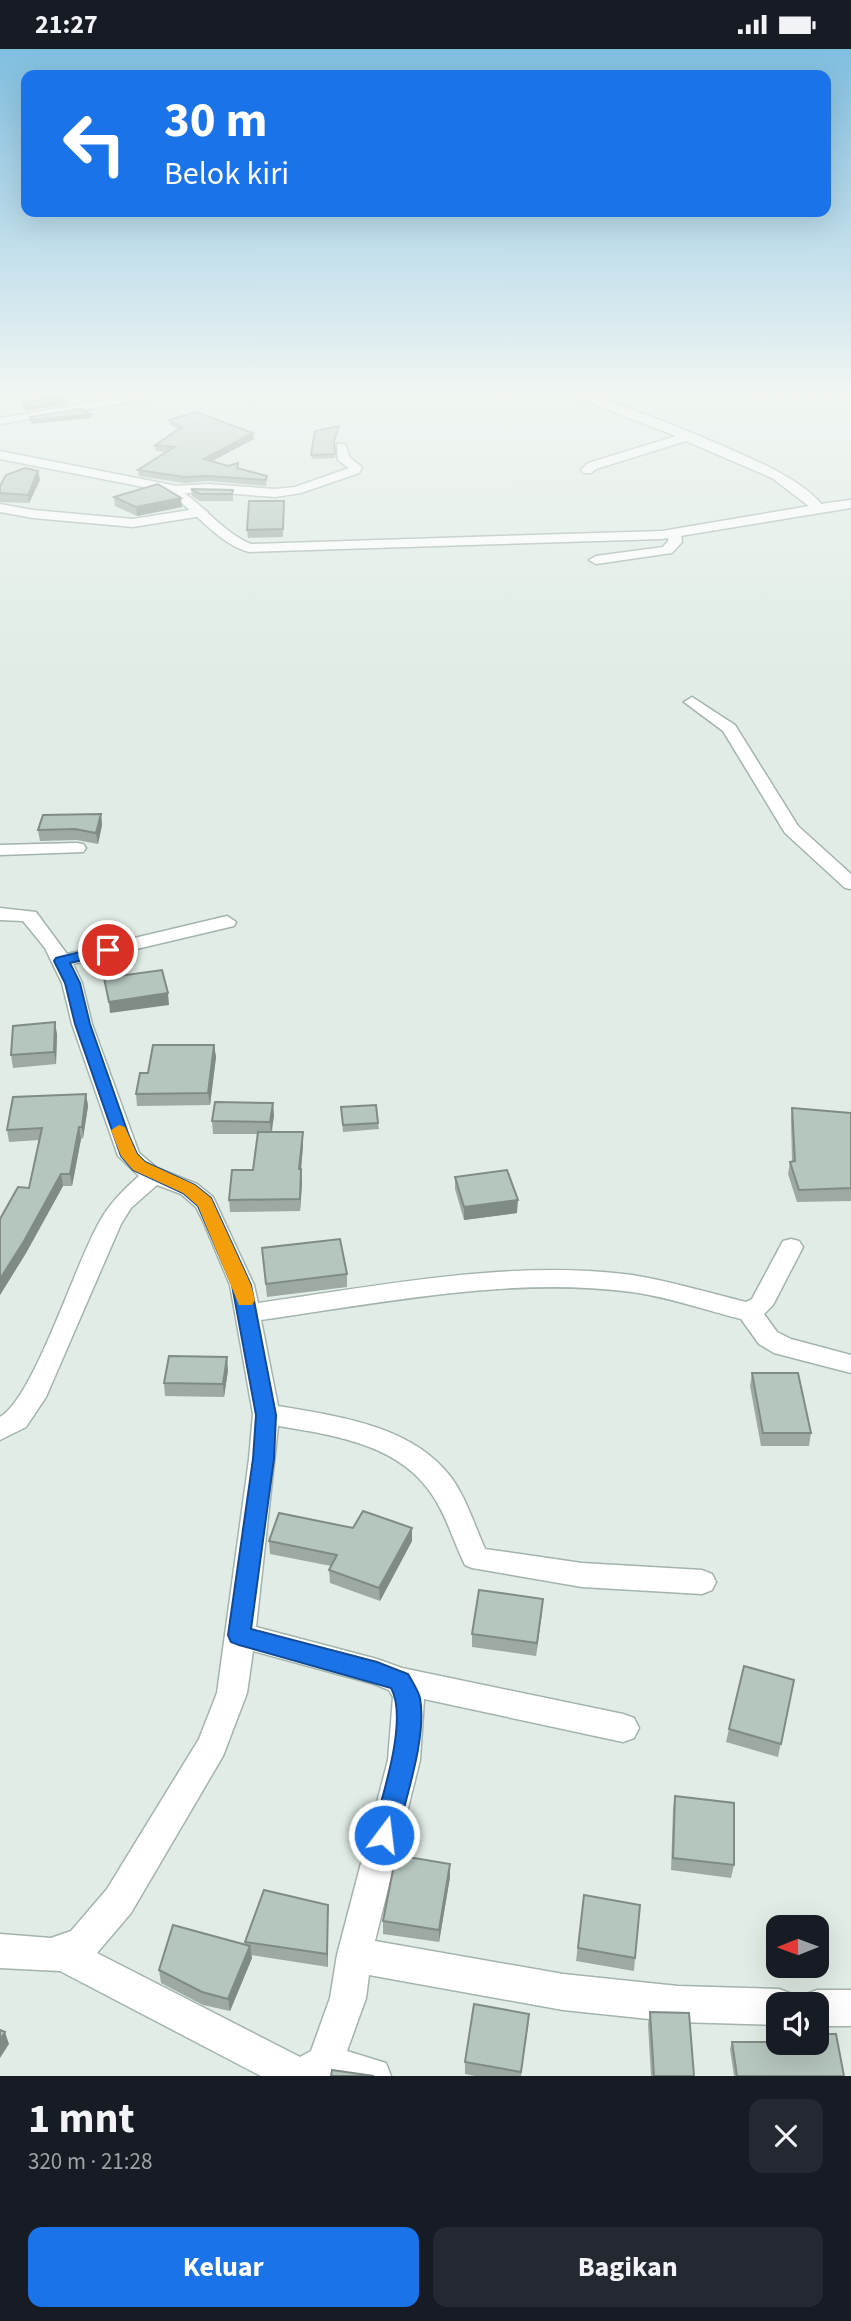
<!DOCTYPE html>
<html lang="id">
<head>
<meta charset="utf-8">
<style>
  body { margin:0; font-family:"Source Sans 3",sans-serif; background:#242831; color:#f1f3f6; height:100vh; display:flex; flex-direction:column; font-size:26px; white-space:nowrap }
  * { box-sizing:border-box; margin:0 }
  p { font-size:23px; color:#9ea1a6 }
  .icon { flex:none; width:38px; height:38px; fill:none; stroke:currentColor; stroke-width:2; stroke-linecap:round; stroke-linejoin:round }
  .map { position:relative; height:2027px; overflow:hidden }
  .details { display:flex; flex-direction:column; background:#171b24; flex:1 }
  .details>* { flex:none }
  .hud { position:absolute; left:21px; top:21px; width:810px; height:147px; border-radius:14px; box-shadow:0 7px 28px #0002; background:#1a73e8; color:#fff; overflow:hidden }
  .needle { width:46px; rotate:269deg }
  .tools { position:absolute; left:766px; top:1866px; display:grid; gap:14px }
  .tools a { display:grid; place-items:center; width:63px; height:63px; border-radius:14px; background:#171b24; box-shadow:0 7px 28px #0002; font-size:35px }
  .pin { position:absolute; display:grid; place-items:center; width:60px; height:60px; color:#fff; margin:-30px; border:4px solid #fff; border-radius:50%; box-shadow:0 2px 7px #0007 }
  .me { position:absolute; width:77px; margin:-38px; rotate:15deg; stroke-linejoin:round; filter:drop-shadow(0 0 5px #0008) }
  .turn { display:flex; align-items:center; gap:24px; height:147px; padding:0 28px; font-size:32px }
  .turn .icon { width:91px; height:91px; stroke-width:2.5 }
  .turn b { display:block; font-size:49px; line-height:60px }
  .round { display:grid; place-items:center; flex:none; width:74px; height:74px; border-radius:14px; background:#242831 }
  .overview { display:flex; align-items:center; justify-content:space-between; height:119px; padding:0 28px }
  h1 { font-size:42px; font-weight:700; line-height:52px }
  .cta { display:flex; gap:14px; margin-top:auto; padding:14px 28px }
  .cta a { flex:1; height:80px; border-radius:14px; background:#1a73e8; color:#fff; font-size:28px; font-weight:700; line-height:80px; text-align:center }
  .cta a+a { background:#242831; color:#f1f3f6 }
  .status { display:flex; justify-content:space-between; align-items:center; height:49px; padding:0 35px; background:#171b24; direction:ltr }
  .status svg { height:19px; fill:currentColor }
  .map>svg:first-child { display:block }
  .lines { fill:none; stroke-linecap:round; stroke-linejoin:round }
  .minor-casing { stroke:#a3b4ac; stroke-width:3 }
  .tertiary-casing { stroke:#a3b4ac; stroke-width:3 }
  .minor { fill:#fff; fill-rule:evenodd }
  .tertiary { fill:#fff; fill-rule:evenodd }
  .wall { fill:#9caaa3 }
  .shaded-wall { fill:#7f8b85 }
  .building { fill:#b5c6be; stroke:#7f8b85; stroke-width:2 }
  .route { fill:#1a73e8; stroke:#114b97; stroke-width:2 }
  .slow { fill:#f59e0b }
</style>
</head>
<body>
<div class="status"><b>21:27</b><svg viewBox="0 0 49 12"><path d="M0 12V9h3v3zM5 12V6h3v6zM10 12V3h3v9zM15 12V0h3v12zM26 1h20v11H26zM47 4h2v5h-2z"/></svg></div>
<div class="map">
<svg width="851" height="2027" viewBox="0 0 851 2027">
  <rect width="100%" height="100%" fill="#e0ece5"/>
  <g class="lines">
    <!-- minor casing -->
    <g class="minor-casing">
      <g id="minor">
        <polygon points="166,341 176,343 171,346 0,375 0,369"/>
        <path d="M557,341C589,338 748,405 782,425C798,434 813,444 824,458L818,462L814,461L772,429L686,392L596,420L591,424H583L581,421L588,414L676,387Z"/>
        <polygon points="337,395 345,395 350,409 362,418 359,424 301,444 275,448 209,443 172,445 166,441 172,437 209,435 275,440 295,438 349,419 338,411"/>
        <polygon points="0,455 33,461 133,470 202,459 208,463 202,467 133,478 33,469 0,463"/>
        <polygon points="675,481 681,485 682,493 672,504 596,515 589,511 596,507 663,498 668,492 670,482"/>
        <polygon points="692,648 735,676 798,777 851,825 851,840 845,839 785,784 723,682 684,653"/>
        <polygon points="77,794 83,795 86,799 83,803 0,806 0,796"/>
        <path d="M0,859L36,863L67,905L227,867L236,873L234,877L73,915L82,934L92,975L139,1104L157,1119L197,1135L213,1148L254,1236L258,1254C378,1237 511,1210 632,1226C670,1232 709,1244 746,1253L752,1250L783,1192L791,1190L799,1192L803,1198L773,1256L764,1265L777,1283L791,1290L851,1306V1324L774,1304L759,1295L741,1270C705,1261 668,1248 632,1243C509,1227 382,1254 261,1271L278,1357C336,1367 411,1376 450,1427C466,1448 474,1475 485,1500L582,1514L702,1521L712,1525L716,1533L712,1541L702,1545L582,1538L472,1519L465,1516C454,1494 447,1468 433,1447C400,1395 333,1386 278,1377L256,1578L377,1610L402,1619L623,1665L634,1669L639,1679L634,1689L623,1693L424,1650L420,1711L375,1892L563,1925L678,1937L779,1940L792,1945L795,1955H779V1976L678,1973L563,1961L369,1926L366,1949L347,2002L386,2014L391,2027H261L60,1922L0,1919V1885L51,1889L71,1882L107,1840L199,1690L217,1644L249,1410L253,1365L230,1236L203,1172L196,1158L181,1145L157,1136L131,1159L121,1175L46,1348L26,1378L0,1391V1368C34,1349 76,1212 100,1172C110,1154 123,1141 139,1127L118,1107L72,975L62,934L45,899L23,872L0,871ZM253,1602L374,1635L389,1641L393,1648L388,1711L337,1906L330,1949L311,2002L300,2008L97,1904L131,1864L223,1707L247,1644Z"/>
        <polygon points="817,1941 851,1941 851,1977 817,1977 817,1955 801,1955 804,1946"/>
      </g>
    </g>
    <!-- tertiary casing -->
    <g class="tertiary-casing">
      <path id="tertiary" d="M0,402L172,436C201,452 220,482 251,495L662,482L827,454L851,451V459L662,490L249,503C214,493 195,459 164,442L0,410Z"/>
    </g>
    <!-- minor -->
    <use href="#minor" class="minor"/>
    <!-- tertiary -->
    <use href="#tertiary" class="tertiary"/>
  </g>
  <!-- wall -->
  <g class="wall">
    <polygon points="169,371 254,390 211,412 228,417 238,414 238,420 267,427 266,437 209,432 184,434 139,427 138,421 167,403 155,402 155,396 178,380 170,376"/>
    <polygon points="339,377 339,381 334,395 335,409 312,410 311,406"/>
    <polygon points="38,422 40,431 29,454 0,453 0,437"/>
    <polygon points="191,440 233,441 233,452 200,452 192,447"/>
    <polygon points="114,448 182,458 137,467 115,457"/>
    <polygon points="284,452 283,488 248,489 247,481"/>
    <polygon points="101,765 102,776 98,795 77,791 40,792 38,781"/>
    <polygon points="57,985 56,1015 13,1019 11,1006"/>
    <polygon points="214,996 216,1008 210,1056 137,1057 136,1045 148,1024"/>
    <polygon points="86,1045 88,1057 83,1089 81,1090 72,1137 63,1137 26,1204 0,1246 0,1170 29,1139 39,1091 9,1093 7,1081"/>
    <polygon points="341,1058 378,1074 379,1080 343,1083"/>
    <polygon points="792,1059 851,1070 851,1152 797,1153 788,1125 790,1113 792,1112 791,1072"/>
    <polygon points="274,1066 272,1083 303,1096 301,1120 302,1133 300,1162 230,1163 229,1151 253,1121 258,1085 213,1085 212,1072"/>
    <polygon points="455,1128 517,1164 464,1171 455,1140"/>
    <polygon points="262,1199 347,1225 347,1238 267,1248"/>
    <polygon points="228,1321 224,1348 165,1347 164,1334"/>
    <polygon points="752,1324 811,1384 809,1397 761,1397 750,1337"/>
    <polygon points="269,1492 412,1492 380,1552 330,1534 329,1521 331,1517 270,1505"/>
    <polygon points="543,1550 536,1607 472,1598 472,1585"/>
    <polygon points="794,1631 778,1708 726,1693 729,1680"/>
    <polygon points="675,1747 734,1816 731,1829 671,1821 673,1760"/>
    <polygon points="450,1815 450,1828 439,1893 383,1885 383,1872"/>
    <polygon points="584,1846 635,1909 634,1922 576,1912"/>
    <polygon points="328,1856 328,1918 251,1906 252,1909 230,1962 203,1956 161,1934 159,1921 245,1895 245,1893"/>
    <polygon points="650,1963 694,2027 651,2027 648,1975"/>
    <polygon points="528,1977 521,2027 475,2027 465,2025 465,2013"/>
    <polygon points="732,1993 844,2027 734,2027 730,2000"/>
  </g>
  <!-- shaded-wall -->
  <g class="shaded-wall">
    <polygon points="66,351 67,355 25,362 25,358"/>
    <polygon points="91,365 91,369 32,375 31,371"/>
    <polygon points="253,384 254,390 205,416 204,410"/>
    <polygon points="38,422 40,431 29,454 28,446"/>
    <polygon points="181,449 182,458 137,467 136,458"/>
    <polygon points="101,765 102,776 98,795 96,784"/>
    <polygon points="168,944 169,956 110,964 109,953"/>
    <polygon points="55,973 57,985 56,1015 54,1003"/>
    <polygon points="214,996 216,1008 210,1056 208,1044"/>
    <polygon points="86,1045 88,1057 83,1089 82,1078"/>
    <polygon points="273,1054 274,1066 271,1085 270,1073"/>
    <polygon points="79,1078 81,1090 72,1137 70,1125"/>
    <polygon points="303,1083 303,1096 300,1133 299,1120"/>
    <polygon points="301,1120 302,1133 300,1162 300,1150"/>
    <polygon points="61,1125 63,1137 26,1204 0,1246 0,1230"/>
    <polygon points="518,1151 517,1164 464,1171 464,1158"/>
    <polygon points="227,1308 228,1321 224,1348 223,1335"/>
    <polygon points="412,1479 412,1492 380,1552 379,1539"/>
    <polygon points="543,1550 542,1563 536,1607 537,1594"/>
    <polygon points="450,1815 450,1828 439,1893 439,1881"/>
    <polygon points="328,1856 328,1918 327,1905"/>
    <polygon points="250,1897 252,1909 230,1962 228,1950"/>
    <polygon points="529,1965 528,1977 520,2027"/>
    <polygon points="5,1983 9,1995 0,2009 0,1991"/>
  </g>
  <!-- building -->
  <g class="building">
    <polygon points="58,347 66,351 25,358 23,354"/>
    <polygon points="81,360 91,365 31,371 30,368"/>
    <polygon points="196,363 253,384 204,410 228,417 238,414 237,419 267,427 266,431 208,427 184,428 138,421 174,398 155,396 182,378 169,371"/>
    <polygon points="339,377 334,391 335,405 311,406 315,382"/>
    <polygon points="25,419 38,422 28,446 0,444 0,437 6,426"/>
    <polygon points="158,435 181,449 136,458 114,448"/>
    <polygon points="191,440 233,441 232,445 200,445"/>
    <polygon points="249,452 284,452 283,480 247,481"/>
    <polygon points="101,765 96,784 75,780 38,781 43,766"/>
    <polygon points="162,921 168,944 109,953 104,929"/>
    <polygon points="55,973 54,1003 11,1006 13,977"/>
    <polygon points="153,996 214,996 208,1044 136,1045 140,1024 148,1024"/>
    <polygon points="86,1045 82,1078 79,1078 70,1125 61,1125 24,1192 0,1230 0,1170 18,1138 29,1139 42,1079 7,1081 13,1048"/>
    <polygon points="215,1053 273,1054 270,1073 212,1072"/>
    <polygon points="376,1056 378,1074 343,1076 341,1058"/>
    <polygon points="792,1059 851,1064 851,1139 799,1141 790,1113 795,1112"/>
    <polygon points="258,1083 303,1083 299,1120 301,1120 300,1150 229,1151 232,1121 253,1121"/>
    <polygon points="507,1121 518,1151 464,1158 455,1128"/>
    <polygon points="340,1190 347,1225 266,1235 262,1199"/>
    <polygon points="169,1307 227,1308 223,1335 164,1334"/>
    <polygon points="752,1324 798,1324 811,1384 763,1384"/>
    <polygon points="363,1462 412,1479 379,1539 329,1521 337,1506 269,1492 279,1464 353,1479"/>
    <polygon points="479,1541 543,1550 537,1594 472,1585"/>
    <polygon points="744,1617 794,1631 781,1695 729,1680"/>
    <polygon points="675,1747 734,1754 734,1816 673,1809"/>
    <polygon points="396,1806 450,1815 439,1881 383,1872"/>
    <polygon points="264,1841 328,1856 327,1905 245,1893"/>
    <polygon points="584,1846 640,1856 635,1909 578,1899"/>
    <polygon points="173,1876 250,1897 228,1950 202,1943 159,1921"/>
    <polygon points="474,1955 529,1965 521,2023 465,2013"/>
    <polygon points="650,1963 689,1964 694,2027 654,2027"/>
    <polygon points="0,1981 5,1983 0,1991"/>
    <polygon points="817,1985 836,1985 844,2027 737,2027 732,1993 817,1993"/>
    <polygon points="332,2021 374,2027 331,2027"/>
  </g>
  <!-- sky -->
  <linearGradient id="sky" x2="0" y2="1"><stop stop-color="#80bee0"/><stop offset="0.55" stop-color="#f1f6f3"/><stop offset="1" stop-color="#f1f6f3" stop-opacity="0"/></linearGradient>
  <rect width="851" height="624" fill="url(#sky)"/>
  <!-- route -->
  <path class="route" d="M108,896L116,901L114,904L70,914L80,934L90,975L129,1087L137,1105L145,1113L195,1136L211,1149L251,1236L276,1366L274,1410L251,1580L377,1613L408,1625C412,1632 418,1641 420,1649C427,1688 406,1748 397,1786L393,1794L384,1798L375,1794L372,1786C381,1751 409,1671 391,1639L239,1596L231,1593L228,1586L253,1410L256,1366L232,1236L198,1157L183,1144L133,1121L121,1107L75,975L65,934L54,912L56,909Z"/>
  <!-- slow -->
  <polygon class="slow" points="119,1076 125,1078 137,1105 145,1113 195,1136 211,1149 251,1236 255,1251 252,1256 239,1256 198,1157 183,1144 133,1121 121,1107 111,1081"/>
</svg>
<div class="tools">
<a><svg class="needle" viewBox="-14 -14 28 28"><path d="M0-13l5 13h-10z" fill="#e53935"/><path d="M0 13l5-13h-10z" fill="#9ea1a6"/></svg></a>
<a><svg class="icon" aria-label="sound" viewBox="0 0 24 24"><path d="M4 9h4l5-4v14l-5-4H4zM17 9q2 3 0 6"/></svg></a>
</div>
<div class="pin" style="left:108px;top:901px;background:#d93025"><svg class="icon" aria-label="arrive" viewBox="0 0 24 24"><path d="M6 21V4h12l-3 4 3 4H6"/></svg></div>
<svg class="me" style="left:384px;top:1786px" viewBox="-20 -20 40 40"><circle r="17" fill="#1a73e8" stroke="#fff" stroke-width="3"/><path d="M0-11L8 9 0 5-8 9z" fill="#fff"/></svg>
<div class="hud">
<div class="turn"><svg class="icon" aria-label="left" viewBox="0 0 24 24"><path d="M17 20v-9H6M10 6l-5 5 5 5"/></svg><div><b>30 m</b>Belok kiri</div></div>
</div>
</div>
<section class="details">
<div class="overview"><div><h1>1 mnt</h1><p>320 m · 21:28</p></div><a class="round"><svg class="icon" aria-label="close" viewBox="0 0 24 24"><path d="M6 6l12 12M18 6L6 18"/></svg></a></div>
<div class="cta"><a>Keluar</a><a>Bagikan</a></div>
</section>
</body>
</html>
